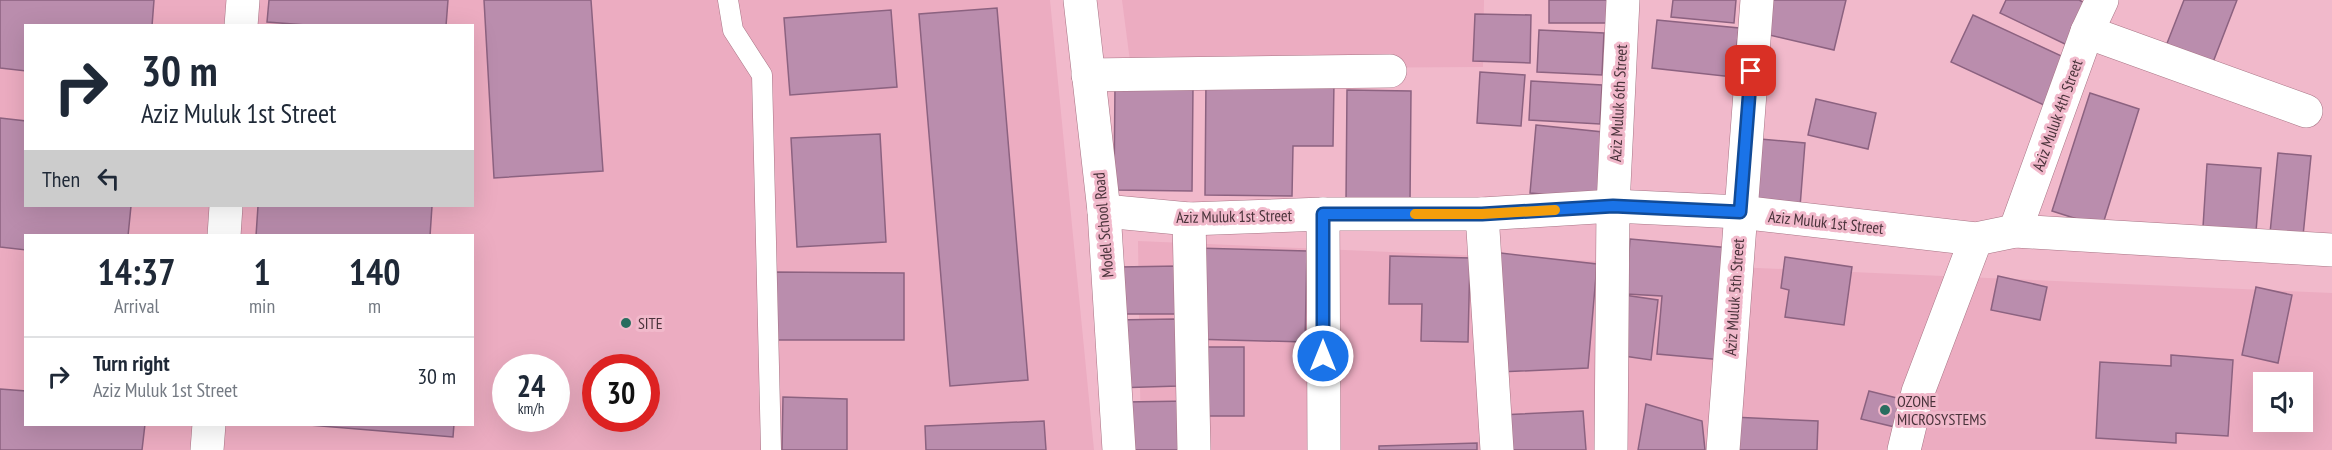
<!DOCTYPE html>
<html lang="en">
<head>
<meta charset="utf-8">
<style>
  body { margin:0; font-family:"PT Sans Narrow",sans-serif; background:#f2f2f3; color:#1f2937; height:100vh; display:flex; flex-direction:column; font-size:22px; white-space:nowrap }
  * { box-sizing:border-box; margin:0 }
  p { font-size:20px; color:#747a83 }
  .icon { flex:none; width:33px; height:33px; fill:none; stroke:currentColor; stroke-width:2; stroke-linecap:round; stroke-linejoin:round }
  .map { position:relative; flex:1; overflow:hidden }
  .panel { position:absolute; left:24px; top:234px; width:450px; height:192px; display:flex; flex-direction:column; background:#fff; border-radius:0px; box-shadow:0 6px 24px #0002 }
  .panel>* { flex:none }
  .guide { position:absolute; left:24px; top:24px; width:450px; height:183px; border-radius:0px; box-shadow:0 6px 24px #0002; background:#fff; color:#1f2937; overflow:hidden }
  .controls { position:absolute; left:2253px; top:372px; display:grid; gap:12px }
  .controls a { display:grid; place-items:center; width:60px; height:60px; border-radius:0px; background:#fff; box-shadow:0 6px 24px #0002; font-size:30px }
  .speed { position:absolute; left:492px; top:354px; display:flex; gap:12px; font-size:30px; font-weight:700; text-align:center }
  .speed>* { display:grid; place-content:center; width:78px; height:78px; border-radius:50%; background:#fff; box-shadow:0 6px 24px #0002; line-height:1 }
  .speed small { font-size:15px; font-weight:400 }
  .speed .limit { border:9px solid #d22; background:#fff; color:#111 }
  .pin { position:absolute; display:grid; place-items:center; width:51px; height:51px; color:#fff; margin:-26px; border-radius:12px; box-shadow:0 3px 9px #0006 }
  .me { position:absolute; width:66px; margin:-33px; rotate:0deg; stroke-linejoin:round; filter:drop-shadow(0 0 4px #0008) }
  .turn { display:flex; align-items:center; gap:21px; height:126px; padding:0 18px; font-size:27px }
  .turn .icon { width:78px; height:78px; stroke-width:2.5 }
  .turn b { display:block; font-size:42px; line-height:51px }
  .then { display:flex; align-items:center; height:57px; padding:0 18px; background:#0003; gap:12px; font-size:22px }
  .eta { display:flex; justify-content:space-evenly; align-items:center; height:102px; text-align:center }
  .eta b { font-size:36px; font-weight:600; line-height:42px }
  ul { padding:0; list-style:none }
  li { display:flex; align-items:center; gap:18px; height:78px; padding:0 18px; border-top:2px solid #e0e1e3 }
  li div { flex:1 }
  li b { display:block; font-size:22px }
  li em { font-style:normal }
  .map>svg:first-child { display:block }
  .built { fill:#ecacc1; fill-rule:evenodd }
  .building { fill:#ba8dad; stroke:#8c6280; stroke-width:1.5 }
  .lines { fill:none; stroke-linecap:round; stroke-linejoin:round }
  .lane-casing { stroke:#a87485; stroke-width:21 }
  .street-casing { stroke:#a87485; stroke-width:34 }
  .secondary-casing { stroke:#a87485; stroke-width:34 }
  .lane { stroke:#fff; stroke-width:20 }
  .street { stroke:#fff; stroke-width:33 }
  .secondary { stroke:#fff; stroke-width:33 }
  .route-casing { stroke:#114b97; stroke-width:15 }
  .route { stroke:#1a73e8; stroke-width:10 }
  .slow { stroke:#f59e0b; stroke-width:10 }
  .poi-dot { fill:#296d5f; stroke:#f1b9cb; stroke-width:2 }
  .labels { text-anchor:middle; stroke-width:6; stroke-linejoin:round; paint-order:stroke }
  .street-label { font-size:16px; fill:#4a333b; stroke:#f1b9cb }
  .poi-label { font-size:16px; fill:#4a333b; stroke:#f1b9cb; text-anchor:start }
</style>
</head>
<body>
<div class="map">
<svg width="2332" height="450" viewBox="0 0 2332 450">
  <rect width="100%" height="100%" fill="#f1b9cb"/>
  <!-- built -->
  <g class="built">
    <path d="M0,0H1050L1094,450H0ZM26,26H472V206H26ZM26,236H472V424H26ZM506,368H556V418H506ZM596,368H646V418H596Z"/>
    <polygon points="1122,0 1484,0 1483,67 1131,69"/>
    <path d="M1138,241L2332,293V450H1141ZM2264,382H2302V422H2264Z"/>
  </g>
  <!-- building -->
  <g class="building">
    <polygon points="0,0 154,0 152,26 26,26 26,71 0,68"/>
    <polygon points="269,0 448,0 446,26 319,26 267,22"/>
    <polygon points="484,0 591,0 603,171 494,178"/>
    <rect x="1549" y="0" width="59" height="23"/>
    <polygon points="1673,0 1736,0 1734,23 1671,17"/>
    <polygon points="1773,0 1846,0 1834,50 1765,34"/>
    <polygon points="2006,0 2079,0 2087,4 2067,45 2000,13"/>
    <polygon points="2184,0 2237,0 2210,70 2164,51"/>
    <polygon points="997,8 1028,380 950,386 919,14"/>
    <polygon points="891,10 897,87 790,95 784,18"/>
    <polygon points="1475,14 1531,15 1530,63 1473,61"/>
    <polygon points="1973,15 2068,59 2046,106 1951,62"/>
    <polygon points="1657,20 1739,28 1733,77 1652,68"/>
    <polygon points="1539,30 1604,33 1602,75 1537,72"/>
    <polygon points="1480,72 1525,75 1521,126 1477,123"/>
    <polygon points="1206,79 1334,81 1333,146 1293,146 1292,196 1205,195"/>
    <polygon points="1531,81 1602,85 1600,124 1529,120"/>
    <polygon points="1115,85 1193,86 1192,191 1114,190"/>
    <polygon points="1347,90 1411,91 1410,203 1346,202"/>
    <polygon points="2090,93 2139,109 2102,227 2052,211"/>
    <polygon points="1816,99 1876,113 1868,149 1808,135"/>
    <polygon points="0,118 26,121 26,206 131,206 128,236 26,236 26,250 0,247"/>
    <polygon points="1536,125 1603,132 1597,199 1530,193"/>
    <polygon points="880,134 886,242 797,247 791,138"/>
    <polygon points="1760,139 1805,143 1800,207 1754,203"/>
    <polygon points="2278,153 2311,156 2303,236 2270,233"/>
    <polygon points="2207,164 2261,168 2256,232 2203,227"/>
    <polygon points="258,206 432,206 430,236 256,236"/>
    <polygon points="1630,239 1731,248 1723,360 1657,354 1662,296 1626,294"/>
    <polygon points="1194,248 1307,251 1305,342 1191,339"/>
    <polygon points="1492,252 1597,264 1588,368 1499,372"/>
    <polygon points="1390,256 1470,258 1468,342 1421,341 1422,304 1389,304"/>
    <polygon points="1785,257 1852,267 1844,325 1785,317 1789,290 1781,288"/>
    <polygon points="1179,266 1180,314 1120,314 1119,267"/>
    <polygon points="772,272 904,273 904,340 772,340"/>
    <polygon points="1998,276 2047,287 2040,320 1991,310"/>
    <polygon points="2256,287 2292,295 2278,363 2242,355"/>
    <polygon points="1624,295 1658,300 1651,360 1617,355"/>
    <polygon points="1176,319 1178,386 1115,388 1113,320"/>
    <rect x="1195" y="347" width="49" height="69"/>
    <polygon points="2171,355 2233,360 2228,436 2176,433 2176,443 2096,438 2100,362 2171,366"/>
    <polygon points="0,389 26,391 26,424 145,424 142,450 0,450"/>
    <polygon points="1869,391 1909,401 1899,428 1861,419"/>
    <polygon points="783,397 847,399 847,450 782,450"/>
    <polygon points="1189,401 1190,450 1126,450 1125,402"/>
    <polygon points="1646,404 1702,421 1705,450 1638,450"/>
    <polygon points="1583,411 1586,450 1502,450 1500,415"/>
    <polygon points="1732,417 1818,421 1817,450 1731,450"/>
    <polygon points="1044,421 1046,450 926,450 925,426"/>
    <polygon points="297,424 454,424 453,437"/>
    <polygon points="1477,443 1477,450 1379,450 1379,446"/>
  </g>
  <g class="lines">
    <!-- lane casing -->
    <g class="lane-casing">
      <polyline id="lane" points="728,0 733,30 762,75 771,450"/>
    </g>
    <!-- street casing -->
    <g class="street-casing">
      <g id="street">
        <polyline points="241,26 243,0"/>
        <polyline points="2087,32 2306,111"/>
        <polyline points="1088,75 1390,71"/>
        <polyline points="1104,211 1189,219 1323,214 1482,214 1613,206 1740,212 1976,239 2015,231 2332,250"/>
        <polyline points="1323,214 1324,450"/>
        <polyline points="1482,214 1497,450"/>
        <polyline points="1189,219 1194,450"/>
        <polyline points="2015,231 2087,32 2102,0"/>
        <polyline points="224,236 226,206"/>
        <polyline points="207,450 209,424"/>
        <polyline points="1611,450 1613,206 1623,0"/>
        <polyline points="1723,450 1757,0"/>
        <polyline points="1904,450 1918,392 1976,239"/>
      </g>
    </g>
    <!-- secondary casing -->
    <g class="secondary-casing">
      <polyline id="secondary" points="1080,0 1104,211 1119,450"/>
    </g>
    <!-- lane -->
    <use href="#lane" class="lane"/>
    <!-- street -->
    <use href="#street" class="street"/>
    <!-- secondary -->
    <use href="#secondary" class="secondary"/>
  </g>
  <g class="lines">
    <!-- route casing -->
    <g class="route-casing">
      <polyline id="route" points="1323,356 1323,214 1482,214 1613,206 1740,212 1751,71"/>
    </g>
    <!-- route -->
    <use href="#route" class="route"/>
    <!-- slow -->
    <polyline class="slow" points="1415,214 1482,214 1555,210"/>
  </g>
  <!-- markers -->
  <g class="poi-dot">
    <circle cx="626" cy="323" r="6"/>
    <circle cx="1885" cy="410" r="6"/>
  </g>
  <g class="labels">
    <!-- street labels -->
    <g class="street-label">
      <text transform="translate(1618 103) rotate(-87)" y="6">Aziz Muluk 6th Street</text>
      <text transform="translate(2057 115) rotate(-70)" y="6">Aziz Muluk 4th Street</text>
      <text transform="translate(1234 216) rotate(-1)" y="6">Aziz Muluk 1st Street</text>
      <text transform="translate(1826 222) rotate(6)" y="6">Aziz Muluk 1st Street</text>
      <text transform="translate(1103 225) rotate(-95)" y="6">Model School Road</text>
      <text transform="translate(1734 297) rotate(-86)" y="6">Aziz Muluk 5th Street</text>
    </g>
    <!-- poi labels -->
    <g class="poi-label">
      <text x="638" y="329">SITE</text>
      <text x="1897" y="407">OZONE<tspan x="1897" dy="18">MICROSYSTEMS</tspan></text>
    </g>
  </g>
</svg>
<div class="controls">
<a><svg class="icon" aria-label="sound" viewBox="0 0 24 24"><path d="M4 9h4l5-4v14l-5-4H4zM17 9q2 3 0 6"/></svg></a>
</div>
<div class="speed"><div>24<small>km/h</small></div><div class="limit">30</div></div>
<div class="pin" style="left:1751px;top:71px;background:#d93025"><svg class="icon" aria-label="arrive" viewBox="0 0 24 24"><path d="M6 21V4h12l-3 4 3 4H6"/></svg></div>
<svg class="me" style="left:1323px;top:356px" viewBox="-20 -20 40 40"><circle r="17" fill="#1a73e8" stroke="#fff" stroke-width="3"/><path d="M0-11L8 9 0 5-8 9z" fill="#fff"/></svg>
<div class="guide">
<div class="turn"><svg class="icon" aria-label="right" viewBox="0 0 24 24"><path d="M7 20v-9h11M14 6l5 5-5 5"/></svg><div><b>30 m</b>Aziz Muluk 1st Street</div></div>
<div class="then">Then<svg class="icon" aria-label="left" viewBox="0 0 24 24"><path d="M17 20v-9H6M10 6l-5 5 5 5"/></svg></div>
</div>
<section class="panel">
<div class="eta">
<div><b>14:37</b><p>Arrival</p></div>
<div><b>1</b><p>min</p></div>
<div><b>140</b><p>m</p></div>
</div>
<ul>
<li><svg class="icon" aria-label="right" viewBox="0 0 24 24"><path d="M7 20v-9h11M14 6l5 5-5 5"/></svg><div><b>Turn right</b><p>Aziz Muluk 1st Street</p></div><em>30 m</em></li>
</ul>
</section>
</div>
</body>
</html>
